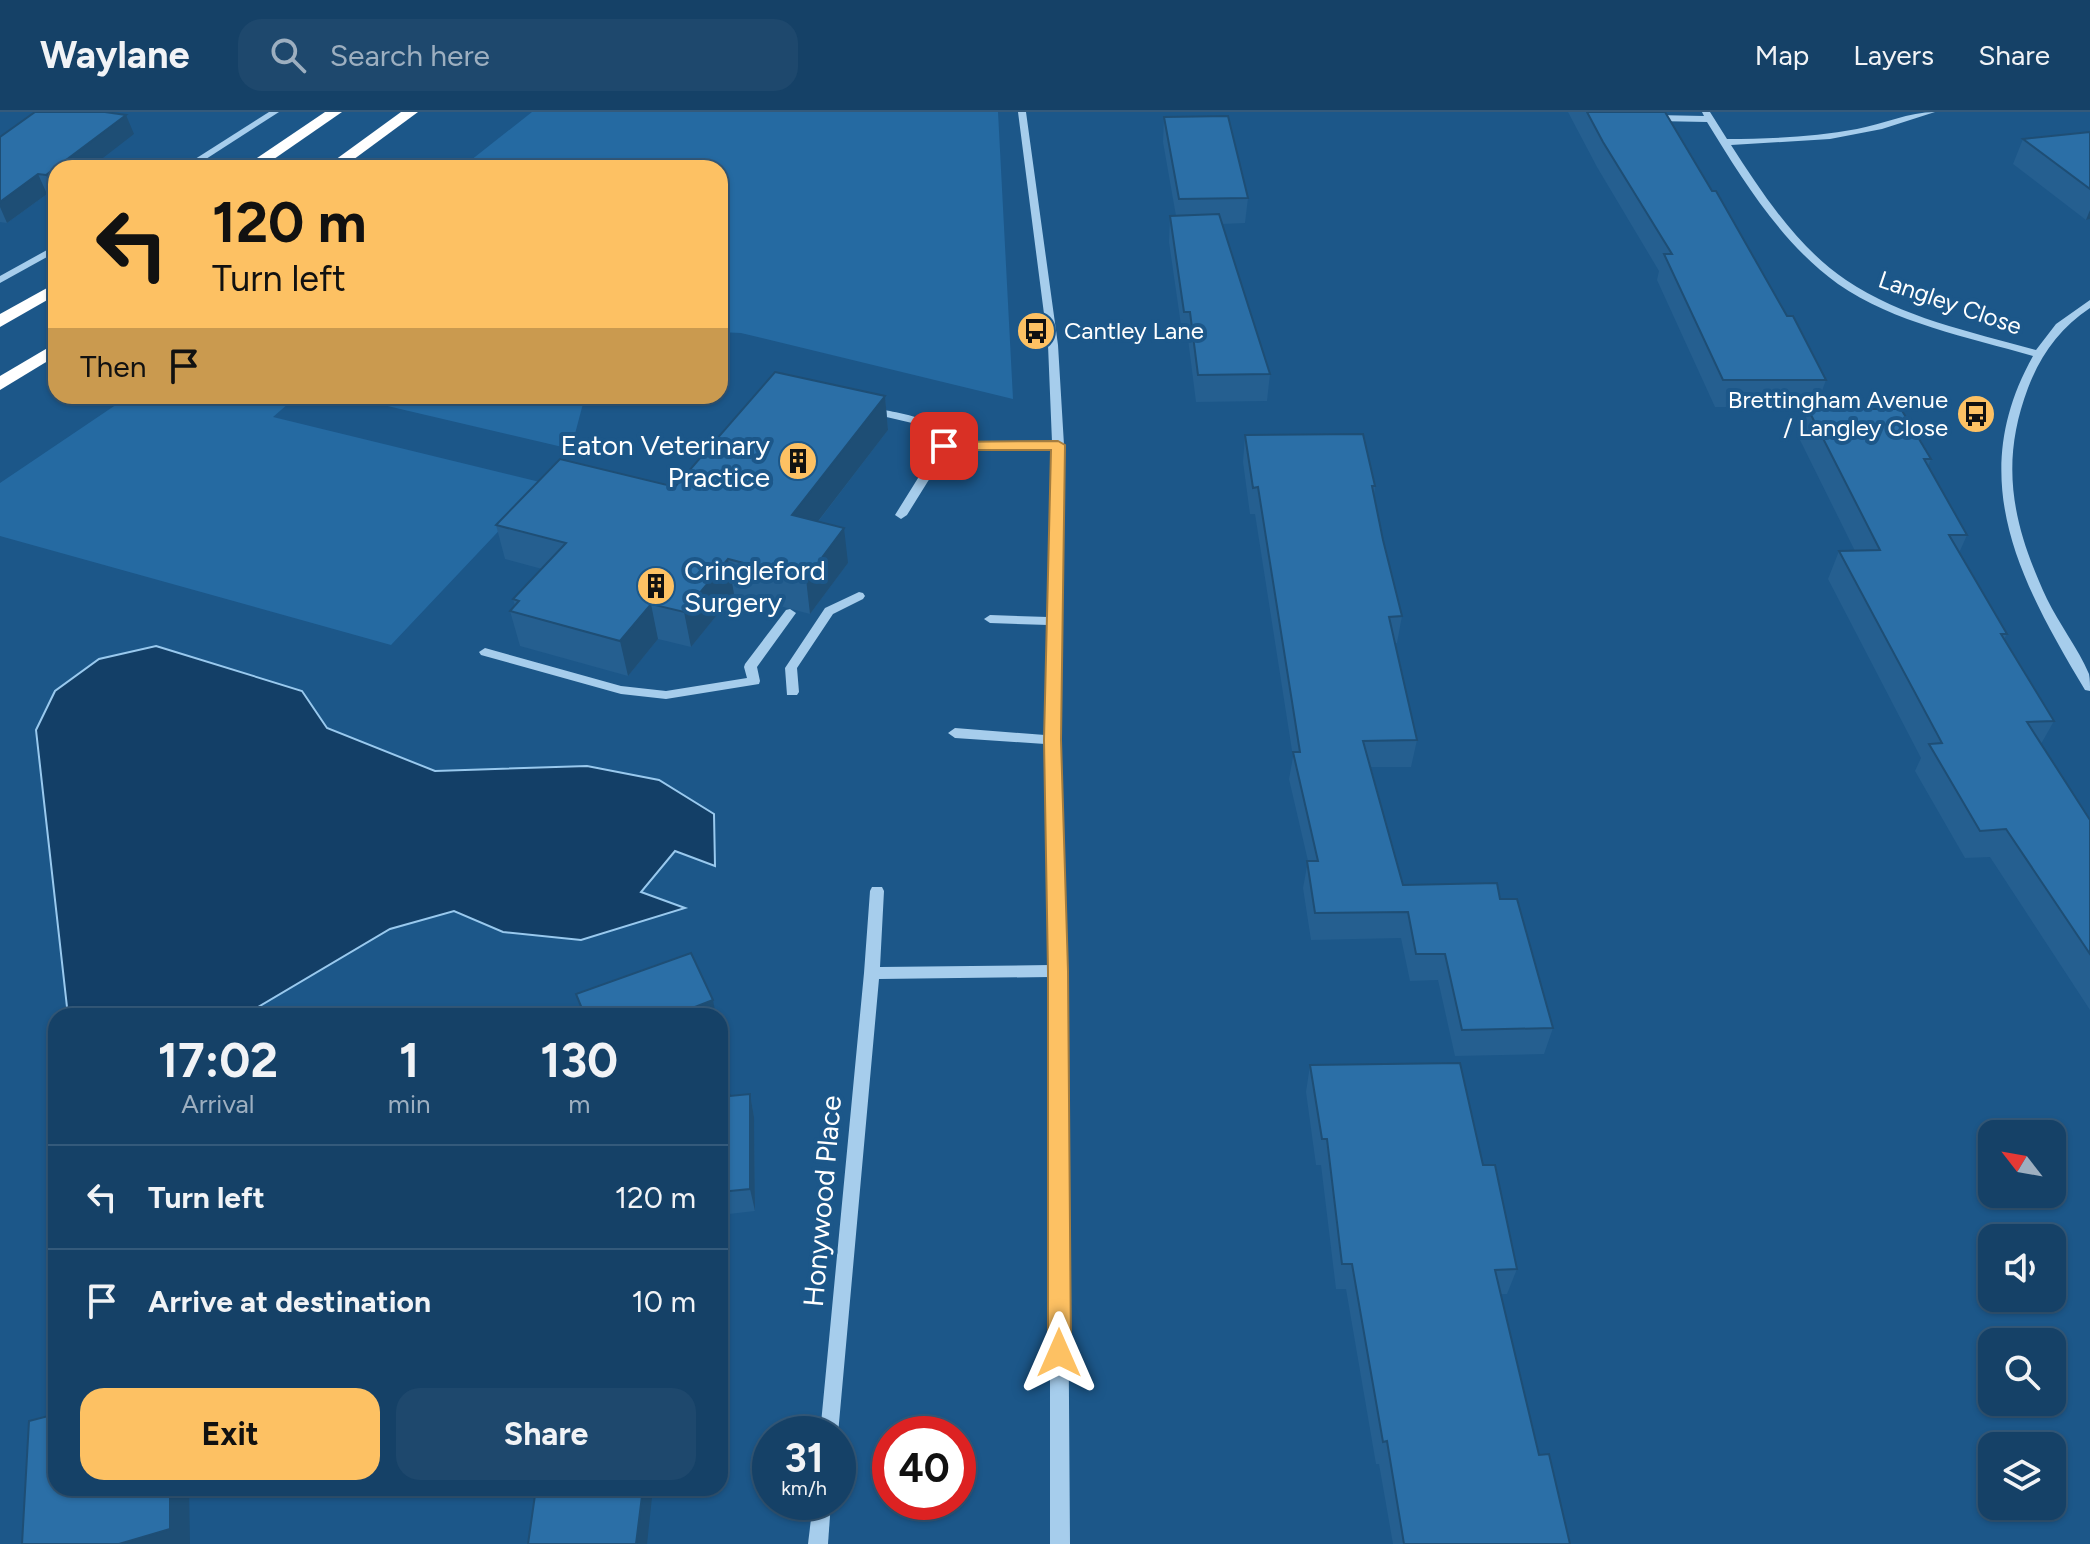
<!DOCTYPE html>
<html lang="en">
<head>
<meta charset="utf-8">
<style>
  body { margin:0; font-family:Figtree,sans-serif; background:#1e486d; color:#f1f3f6; height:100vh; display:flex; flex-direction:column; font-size:30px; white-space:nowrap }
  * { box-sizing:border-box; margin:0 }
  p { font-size:26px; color:#9dafc0 }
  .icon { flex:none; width:44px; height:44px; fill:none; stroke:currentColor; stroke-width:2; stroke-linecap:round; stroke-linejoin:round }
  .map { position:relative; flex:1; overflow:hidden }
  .drawer { position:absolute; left:48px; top:896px; width:680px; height:488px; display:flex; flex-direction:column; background:#154167; border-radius:24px; box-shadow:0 2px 6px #0004,0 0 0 2px #345a7b }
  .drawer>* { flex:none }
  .top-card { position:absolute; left:48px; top:48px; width:680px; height:244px; border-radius:24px; box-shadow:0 2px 6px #0004,0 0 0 2px #345a7b; background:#fdc163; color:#111; overflow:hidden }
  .needle { width:52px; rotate:301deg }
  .controls { position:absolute; left:1978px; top:1008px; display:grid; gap:16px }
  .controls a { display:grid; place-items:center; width:88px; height:88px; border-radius:16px; background:#154167; box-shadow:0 2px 6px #0004,0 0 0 2px #345a7b; font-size:40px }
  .speed { position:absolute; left:752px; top:1304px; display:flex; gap:16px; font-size:40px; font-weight:700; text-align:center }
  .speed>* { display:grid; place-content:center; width:104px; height:104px; border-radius:50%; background:#154167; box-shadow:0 2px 6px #0004,0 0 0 2px #345a7b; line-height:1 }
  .speed small { font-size:20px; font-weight:400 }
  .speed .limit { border:12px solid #d22; background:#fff; color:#111 }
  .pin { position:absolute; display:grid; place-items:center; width:68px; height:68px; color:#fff; margin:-34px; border-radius:16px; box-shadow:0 4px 12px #0006 }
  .me { position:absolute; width:88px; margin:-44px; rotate:0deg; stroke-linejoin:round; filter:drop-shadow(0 0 6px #0008) }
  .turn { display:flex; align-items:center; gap:28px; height:168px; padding:0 32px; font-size:36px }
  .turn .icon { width:104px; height:104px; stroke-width:2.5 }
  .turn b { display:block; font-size:56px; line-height:68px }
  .then { display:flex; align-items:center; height:76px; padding:0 32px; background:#0003; gap:16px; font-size:30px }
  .eta { display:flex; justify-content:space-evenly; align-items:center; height:136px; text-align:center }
  .eta b { font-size:48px; font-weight:700; line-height:56px }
  .action { display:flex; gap:16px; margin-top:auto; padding:16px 32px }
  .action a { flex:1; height:92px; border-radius:24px; background:#fdc163; color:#111; font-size:32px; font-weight:700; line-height:92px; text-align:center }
  .action a+a { background:#1e486d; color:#f1f3f6 }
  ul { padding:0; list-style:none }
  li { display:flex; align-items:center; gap:24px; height:104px; padding:0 32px; border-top:2px solid #345a7b }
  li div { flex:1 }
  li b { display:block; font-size:30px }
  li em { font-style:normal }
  header { display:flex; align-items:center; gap:48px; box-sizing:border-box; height:112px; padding:0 40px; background:#154167; border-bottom:2px solid #345a7b }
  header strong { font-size:38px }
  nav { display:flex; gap:44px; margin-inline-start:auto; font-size:28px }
  .search { width:560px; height:72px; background:#1e486d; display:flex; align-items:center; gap:20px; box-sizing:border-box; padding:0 28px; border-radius:24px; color:#9dafc0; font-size:30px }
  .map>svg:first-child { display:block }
  .green { fill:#256aa2 }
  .water { fill:#133f67; stroke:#99c9ee; stroke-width:2 }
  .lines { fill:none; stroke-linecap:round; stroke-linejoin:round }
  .minor { fill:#a6cdec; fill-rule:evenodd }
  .highway { fill:#fff; fill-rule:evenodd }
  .wall { fill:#255f90 }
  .shaded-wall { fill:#1e4e75 }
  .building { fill:#2b6fa7; stroke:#1e4e75; stroke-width:2 }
  .route { fill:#fdc163; stroke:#a47d40; stroke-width:2 }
  .labels { text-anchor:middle; stroke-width:8; stroke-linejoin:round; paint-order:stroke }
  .far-street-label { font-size:24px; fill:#fff; stroke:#1c5789 }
  .far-poi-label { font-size:24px; fill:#fff; stroke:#1c5789; text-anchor:start }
  .poi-label { font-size:28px; fill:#fff; stroke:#1c5789; text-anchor:end }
  .street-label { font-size:28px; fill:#fff; stroke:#1c5789 }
</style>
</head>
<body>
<header>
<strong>Waylane</strong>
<div class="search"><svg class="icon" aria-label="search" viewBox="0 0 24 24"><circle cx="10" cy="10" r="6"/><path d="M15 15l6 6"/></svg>Search here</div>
<nav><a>Map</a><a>Layers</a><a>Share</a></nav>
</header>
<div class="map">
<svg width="2090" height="1432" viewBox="0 0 2090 1432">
  <rect width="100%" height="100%" fill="#1c5789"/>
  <!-- green -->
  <g class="green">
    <polygon points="532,0 998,0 1013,287 741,221 720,220 720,56 461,56"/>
    <polygon points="129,284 297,284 273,305 544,371 391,533 0,424 0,371"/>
    <polygon points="345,284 585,284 571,337"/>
  </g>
  <!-- water -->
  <polygon class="water" points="156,534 302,579 327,616 435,659 587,654 659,668 714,702 715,754 675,739 641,780 685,796 581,828 503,820 454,799 390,817 258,895 225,904 68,904 36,618 55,579 99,547"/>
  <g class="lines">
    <!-- minor -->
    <g class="minor">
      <polygon points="269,0 279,0 192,56 181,56"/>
      <path d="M1018,0H1026L1058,233L1064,333L1059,628L1066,859L1070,1432H1050V865L879,867L838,1322H820L864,861L870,779L872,775H882L884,779L880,855L1050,853L1045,632L955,626L948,621L955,616L1045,623L1048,513L990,511L984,507L990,503L1048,505L1052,336L948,337L907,403L901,407L895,403L938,334V325L925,314L865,300L864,298L869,295C890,300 946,305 949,331L1052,330L1048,233Z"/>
      <path d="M1702,0H1710L1727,27C1771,27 1814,25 1857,17C1883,12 1909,0 1935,0L1882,17L1830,27L1731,33C1762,81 1797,135 1846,168C1902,206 1972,220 2036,238L2056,212L2090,188V196C2060,216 2041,242 2028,276C1999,353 2013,414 2047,487C2059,512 2078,536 2089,562C2090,567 2090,573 2090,579L2085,578C2020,469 1964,367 2033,244C1968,225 1894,211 1838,172C1782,132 1742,67 1707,10L1656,9L1652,6L1656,3L1704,4Z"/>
      <polygon points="56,133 56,140 0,171 0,164"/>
      <polygon points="859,480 863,481 865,484 863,487 833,502 797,556 799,580 797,583 787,583 785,556 825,496"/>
      <polygon points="790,497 796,501 757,555 760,569 759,572 666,587 621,582 481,543 479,540 485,536 621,574 666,579 747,566 744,555 745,552 786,498"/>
      <polygon points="813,1390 831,1390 828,1432 808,1432"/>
    </g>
    <!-- highway -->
    <g class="highway">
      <polygon points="325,0 342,0 261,56 242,56"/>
      <polygon points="401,0 418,0 342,56 324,56"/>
      <polygon points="56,171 56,183 0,215 0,202"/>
      <polygon points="56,231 56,244 0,278 0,264"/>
    </g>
  </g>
  <!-- wall -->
  <g class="wall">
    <polygon points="1568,0 1665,0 1826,268 1816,295 1715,295 1657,168 1659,159 1597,55"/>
    <polygon points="1164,5 1248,86 1245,111 1222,112 1270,262 1267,289 1196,290 1188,227 1183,227 1169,130 1170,104 1176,104 1163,30"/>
    <polygon points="2090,20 2090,107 2086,108 2013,52 2023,27"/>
    <polygon points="134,22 56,56 56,82 55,83 47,82 7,111 0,110 0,25"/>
    <polygon points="885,284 888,318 818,410 848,451 810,502 734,482 691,535 658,527 628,564 520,534 510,499 515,494 513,487 542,457 505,447 496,413 675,375"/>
    <polygon points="1808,297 1931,347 1928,354 1967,423 1959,441 2007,522 2004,527 2054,609 2041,632 2090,708 2090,898 1990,745 1965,746 1915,659 1921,646 1828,467 1839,439 1855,439 1798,324"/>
    <polygon points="1245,323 1375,374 1374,384 1383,428 1402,504 1397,531 1395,531 1417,628 1411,655 1371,655 1403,773 1500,787 1553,916 1544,942 1455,944 1438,868 1410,869 1401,826 1311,828 1303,776 1308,749 1289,667 1293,645 1255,402 1250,402 1243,350"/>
    <polygon points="1310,953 1483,1053 1517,1157 1507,1182 1501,1182 1539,1343 1570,1432 1393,1432 1379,1352 1376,1352 1346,1177 1336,1177 1321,1053 1316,1053 1306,980"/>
    <polygon points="720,962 730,984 750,982 754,1005 755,1099 720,1103"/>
    <polygon points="720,1191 723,1191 729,1212 726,1264 720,1264"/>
  </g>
  <!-- shaded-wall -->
  <g class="shaded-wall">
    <polygon points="126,3 134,22 90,56 56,56 56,82 55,83 46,63"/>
    <polygon points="38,62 47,82 7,111 0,95 0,90"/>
    <polygon points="2090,98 2090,107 2086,108"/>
    <polygon points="885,284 888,318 796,438 792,403"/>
    <polygon points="844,416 848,451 810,502 806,467"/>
    <polygon points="728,447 734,482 691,535 684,500"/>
    <polygon points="651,492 658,527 628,564 620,529"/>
    <polygon points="713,888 716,904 694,904 692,896"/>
    <polygon points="750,982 754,1005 755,1099 750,1077"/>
    <polygon points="723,1191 729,1212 726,1264 720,1243"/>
    <polygon points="170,1376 189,1376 190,1432 119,1432"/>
    <polygon points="643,1376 653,1376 647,1432 636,1432"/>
  </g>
  <!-- building -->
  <g class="building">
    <polygon points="35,0 105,0 126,3 46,63 38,62 0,90 0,25"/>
    <polygon points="1587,0 1665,0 1712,79 1716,79 1787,204 1793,204 1826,268 1723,268 1664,142 1672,142 1603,30"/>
    <polygon points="1228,4 1248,86 1179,87 1164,5"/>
    <polygon points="2090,20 2090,77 2023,27"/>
    <polygon points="1219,102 1270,262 1198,263 1190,200 1184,200 1170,104"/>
    <polygon points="775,260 885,284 792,403 844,416 806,467 728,447 684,500 651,492 620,529 510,499 519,489 513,487 566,431 496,413 560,347 675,375"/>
    <polygon points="1808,297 1901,297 1931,347 1924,347 1967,423 1949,423 2007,522 2001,522 2054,609 2027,610 2090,708 2090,842 2006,717 1980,719 1929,632 1942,631 1839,439 1880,438"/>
    <polygon points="1363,322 1375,374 1372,374 1383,428 1402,504 1389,505 1417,628 1363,629 1403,773 1497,771 1500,787 1517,787 1553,916 1462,918 1445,842 1416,842 1408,800 1315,801 1307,749 1318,749 1293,640 1300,640 1258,375 1253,376 1245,323"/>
    <polygon points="691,841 713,888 692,896 695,904 585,904 576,882"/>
    <polygon points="1460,951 1483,1053 1495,1053 1517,1157 1495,1158 1539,1343 1549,1342 1570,1432 1404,1432 1387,1329 1383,1330 1352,1152 1342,1152 1327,1027 1322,1027 1310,953"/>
    <polygon points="720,962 730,984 750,982 750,1077 720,1080"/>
    <polygon points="720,1191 723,1191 720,1243"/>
    <polygon points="56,1302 56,1376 170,1376 170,1417 119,1432 22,1432 29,1309"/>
    <polygon points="536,1376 643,1376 636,1432 528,1432"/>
  </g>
  <!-- route -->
  <polygon class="route" points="1058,329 1065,333 1061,628 1068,859 1071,1241 1068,1249 1059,1252 1051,1249 1048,1241 1048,859 1044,628 1051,338 944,338 936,334 944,330"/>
  <!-- icons -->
  <defs>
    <g id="bus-disc" transform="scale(2)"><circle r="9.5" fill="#fdc163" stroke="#1c5789"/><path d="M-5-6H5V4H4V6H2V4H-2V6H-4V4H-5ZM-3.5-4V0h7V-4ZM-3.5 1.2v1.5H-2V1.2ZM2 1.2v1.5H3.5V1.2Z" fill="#111"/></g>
    <g id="building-disc" transform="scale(2)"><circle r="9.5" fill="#fdc163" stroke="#1c5789"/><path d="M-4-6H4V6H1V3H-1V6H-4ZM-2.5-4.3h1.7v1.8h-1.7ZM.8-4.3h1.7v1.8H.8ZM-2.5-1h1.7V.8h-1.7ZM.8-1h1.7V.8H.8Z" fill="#111"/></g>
  </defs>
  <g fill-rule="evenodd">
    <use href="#bus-disc" x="1036" y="219"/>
    <use href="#bus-disc" x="1976" y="302"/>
    <use href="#building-disc" x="798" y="349"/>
    <use href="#building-disc" x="656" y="474"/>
  </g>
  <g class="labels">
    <!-- far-street labels -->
    <g class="far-street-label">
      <text transform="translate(1950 191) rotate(19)" y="8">Langley Close</text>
    </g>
    <!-- far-poi labels -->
    <g class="far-poi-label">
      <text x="1064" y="227">Cantley Lane</text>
      <text x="1948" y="296" text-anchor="end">Brettingham Avenue<tspan x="1948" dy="28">/ Langley Close</tspan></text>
    </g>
    <!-- poi labels -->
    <g class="poi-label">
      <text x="770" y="343">Eaton Veterinary<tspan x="770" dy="32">Practice</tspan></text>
      <text x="684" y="468" text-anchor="start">Cringleford<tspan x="684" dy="32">Surgery</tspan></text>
    </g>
    <!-- street labels -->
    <g class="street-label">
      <text transform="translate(822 1089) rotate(-85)" y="10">Honywood Place</text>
    </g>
  </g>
</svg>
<div class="controls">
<a><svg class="needle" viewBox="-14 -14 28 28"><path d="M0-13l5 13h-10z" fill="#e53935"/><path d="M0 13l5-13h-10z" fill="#9dafc0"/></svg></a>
<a><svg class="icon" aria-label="sound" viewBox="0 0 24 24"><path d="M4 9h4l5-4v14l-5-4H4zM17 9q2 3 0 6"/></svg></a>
<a><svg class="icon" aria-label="search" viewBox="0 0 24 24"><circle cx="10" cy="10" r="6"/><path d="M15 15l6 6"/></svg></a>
<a><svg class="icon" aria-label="layers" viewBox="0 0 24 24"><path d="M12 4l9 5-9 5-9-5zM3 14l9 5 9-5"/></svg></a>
</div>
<div class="speed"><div>31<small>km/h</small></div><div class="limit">40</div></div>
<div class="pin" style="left:944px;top:334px;background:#d93025"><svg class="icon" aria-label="arrive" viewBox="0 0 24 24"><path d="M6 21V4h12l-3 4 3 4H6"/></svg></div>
<svg class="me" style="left:1059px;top:1241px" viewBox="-20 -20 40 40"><path d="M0-17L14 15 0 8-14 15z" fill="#fdc163" stroke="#fff" stroke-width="4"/></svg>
<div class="top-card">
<div class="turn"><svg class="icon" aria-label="left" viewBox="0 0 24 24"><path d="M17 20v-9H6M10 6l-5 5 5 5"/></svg><div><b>120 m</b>Turn left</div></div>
<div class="then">Then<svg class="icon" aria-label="arrive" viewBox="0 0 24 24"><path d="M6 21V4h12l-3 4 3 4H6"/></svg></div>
</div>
<section class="drawer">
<div class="eta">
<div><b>17:02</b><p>Arrival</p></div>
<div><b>1</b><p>min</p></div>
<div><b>130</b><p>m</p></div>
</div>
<ul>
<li><svg class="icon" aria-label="left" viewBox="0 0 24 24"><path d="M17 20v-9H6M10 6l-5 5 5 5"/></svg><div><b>Turn left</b></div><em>120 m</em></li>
<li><svg class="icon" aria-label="arrive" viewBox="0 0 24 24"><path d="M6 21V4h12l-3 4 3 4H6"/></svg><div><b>Arrive at destination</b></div><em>10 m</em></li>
</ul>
<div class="action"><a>Exit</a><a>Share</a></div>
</section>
</div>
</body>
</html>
